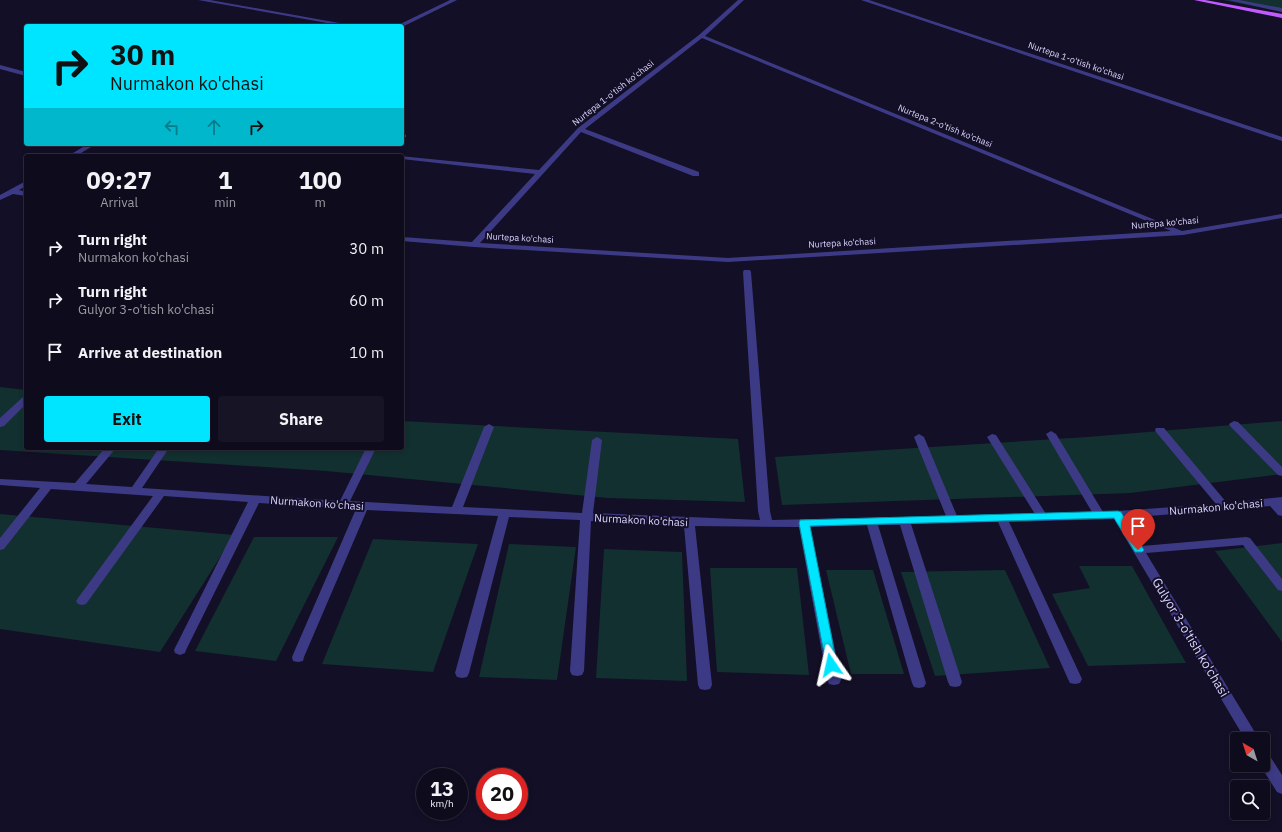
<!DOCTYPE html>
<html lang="en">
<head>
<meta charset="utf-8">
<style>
  body { margin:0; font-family:"IBM Plex Sans",sans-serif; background:#171425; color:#f1f3f6; height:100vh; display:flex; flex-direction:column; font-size:15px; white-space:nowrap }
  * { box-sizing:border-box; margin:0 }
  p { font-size:13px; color:#9b9ba3 }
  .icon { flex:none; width:22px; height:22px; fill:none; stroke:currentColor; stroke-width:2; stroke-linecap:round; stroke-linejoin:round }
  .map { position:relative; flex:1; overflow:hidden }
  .sheet { position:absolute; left:24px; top:154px; width:380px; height:296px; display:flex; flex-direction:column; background:#0e0b1c; border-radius:4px; box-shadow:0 2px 6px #0003,0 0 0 1px #2e2b3b }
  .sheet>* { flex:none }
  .banner { position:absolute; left:24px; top:24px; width:380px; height:122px; border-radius:4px; box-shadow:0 2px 6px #0003,0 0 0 1px #2e2b3b; background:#00e5ff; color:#111; overflow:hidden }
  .needle { width:26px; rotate:321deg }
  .tools { position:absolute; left:1230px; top:732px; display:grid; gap:8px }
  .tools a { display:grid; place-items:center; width:40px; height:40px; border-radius:4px; background:#0e0b1c; box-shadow:0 2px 6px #0003,0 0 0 1px #2e2b3b; font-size:20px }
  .speed { position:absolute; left:416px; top:768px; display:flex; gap:8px; font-size:20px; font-weight:700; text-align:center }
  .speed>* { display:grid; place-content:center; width:52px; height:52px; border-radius:50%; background:#0e0b1c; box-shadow:0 2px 6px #0003,0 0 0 1px #2e2b3b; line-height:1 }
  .speed small { font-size:10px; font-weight:400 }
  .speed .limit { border:6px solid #d22; background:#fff; color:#111 }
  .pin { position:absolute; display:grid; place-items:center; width:34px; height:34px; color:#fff; margin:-41px -17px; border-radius:50% 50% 50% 0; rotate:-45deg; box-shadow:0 0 4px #0007 }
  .pin .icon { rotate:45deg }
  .me { position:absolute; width:44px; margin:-22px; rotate:349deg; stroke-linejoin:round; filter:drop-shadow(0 0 3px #0008) }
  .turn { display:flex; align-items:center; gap:14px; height:84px; padding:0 20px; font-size:18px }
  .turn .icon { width:52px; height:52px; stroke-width:2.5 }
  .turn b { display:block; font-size:28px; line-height:34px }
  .lanes { display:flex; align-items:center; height:38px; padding:0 20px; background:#0003; justify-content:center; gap:20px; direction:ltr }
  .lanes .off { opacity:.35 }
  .eta { display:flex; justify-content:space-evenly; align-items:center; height:68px; text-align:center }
  .eta b { font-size:24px; font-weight:700; line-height:28px }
  .button { display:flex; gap:8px; margin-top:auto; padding:8px 20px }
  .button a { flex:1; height:46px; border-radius:4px; background:#00e5ff; color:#111; font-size:16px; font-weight:700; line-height:46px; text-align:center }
  .button a+a { background:#171425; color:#f1f3f6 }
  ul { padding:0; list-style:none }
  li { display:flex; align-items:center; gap:12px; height:52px; padding:0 20px }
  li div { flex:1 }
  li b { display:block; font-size:15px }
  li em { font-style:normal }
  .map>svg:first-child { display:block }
  .green { fill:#12302f }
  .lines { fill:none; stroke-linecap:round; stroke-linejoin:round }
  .minor { fill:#3d3a85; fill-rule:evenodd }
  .major { fill:#c25bff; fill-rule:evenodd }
  .route { fill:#00e5ff; stroke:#0095a6 }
  .labels { text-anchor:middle; stroke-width:4; stroke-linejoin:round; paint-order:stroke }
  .far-street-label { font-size:9px; fill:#d9d4ff; stroke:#130f26 }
  .street-label { font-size:11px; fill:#d9d4ff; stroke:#130f26 }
  .near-street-label { font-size:13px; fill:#d9d4ff; stroke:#130f26 }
</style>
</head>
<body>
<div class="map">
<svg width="1282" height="832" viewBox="0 0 1282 832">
  <rect width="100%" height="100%" fill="#130f26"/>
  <!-- green -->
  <g class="green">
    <polygon points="1223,0 1282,0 1282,12"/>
    <polygon points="0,387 26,390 26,448 402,448 402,421 738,439 745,502 608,498 326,471 0,450"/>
    <polygon points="1282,421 1282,474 1130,493 782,505 775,457 1087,437"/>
    <polygon points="0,514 234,535 160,652 0,629"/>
    <polygon points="254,537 338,537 276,661 195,651"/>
    <polygon points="373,539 478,544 433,672 322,664"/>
    <polygon points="1282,543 1282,642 1215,551"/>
    <polygon points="509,544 576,547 557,680 479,677"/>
    <polygon points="604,549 682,552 687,681 596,678"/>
    <polygon points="1079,566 1132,566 1186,663 1088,666 1052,594 1090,588"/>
    <polygon points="710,568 797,568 809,675 717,672"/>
    <polygon points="826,570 873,570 904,674 851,674"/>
    <polygon points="1005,570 1050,668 935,676 901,572"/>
  </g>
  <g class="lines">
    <!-- minor -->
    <g class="minor">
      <polygon points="198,0 210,0 356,26 344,26"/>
      <polygon points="450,0 457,0 402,27 396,26"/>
      <path d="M738,0H744L705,36L1182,231L1282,214V218L1183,235L728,262L474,247L402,241V237L472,242L535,174L402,159V156H400L539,170L578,128L699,35ZM702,38L1171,231L728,258L480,243L581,132L693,176H699V172L585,129Z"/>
      <polygon points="861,0 869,0 1282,137 1282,141"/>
      <polygon points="1228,0 1239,0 1282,8 1282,12"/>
      <polygon points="0,65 26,72 26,76 0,69"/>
      <polygon points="402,133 406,135 406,137 402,138"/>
      <polygon points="88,144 96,144 76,156 68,156"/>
      <polygon points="26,181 26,186 19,190 26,192 26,196 13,194 0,200 0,195"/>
      <polygon points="744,270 750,270 751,272 770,511 772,520 946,516 914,437 919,434 924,437 957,516 1035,514 987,437 992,434 996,435 1046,514 1092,512 1046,434 1051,431 1056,434 1103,512 1216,504 1156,432 1155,430 1156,428 1164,428 1227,503 1282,497 1282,516 1278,515 1270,506 1125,518 1142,546 1246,537 1250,538 1282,579 1282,591 1278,590 1243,545 1146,553 1259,739 1245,739 1114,519 1009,522 1082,679 1080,683 1075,684 1070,683 1068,679 998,522 911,524 962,682 960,686 955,687 950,686 948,682 900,525 878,525 926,683 924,687 919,688 914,687 912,683 867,525 810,527 841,680 839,684 834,685 829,684 827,680 799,527 695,526 712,685 710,689 705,690 700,689 698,685 684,526 591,521 584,671 582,675 577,676 572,675 570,671 580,520 509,517 469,673 467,677 462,678 457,677 455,673 498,516 367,510 304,657 303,661 298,662 293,661 292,657 356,509 259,503 186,650 185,653 180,655 175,653 174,650 248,502 164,496 86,604 82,605 78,604 76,601 78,598 153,496 51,489 4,549 0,550 0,538 40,488 0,485 0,479 75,483 105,448 116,448 86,484 132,487 159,448 169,448 142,488 340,501 366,448 376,448 350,501 452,507 484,427 489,424 494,427 463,507 582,513 592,440 597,437 602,440 593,513 760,520 758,511 743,272"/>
      <polygon points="26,396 26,404 4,426 0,427 0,418 23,397"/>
      <polygon points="1234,421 1238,422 1282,467 1282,476 1278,475 1230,426 1229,424"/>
      <polygon points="1263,751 1268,753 1282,775 1282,794 1277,792 1260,765 1263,765"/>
    </g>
    <!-- major -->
    <polygon class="major" points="1194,0 1205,0 1282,14 1282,18"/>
  </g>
  <!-- route -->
  <polygon class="route" points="1118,511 1121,512 1144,550 1142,552 1135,552 1114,518 810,526 837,665 835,669 831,670 827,669 799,523 800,520"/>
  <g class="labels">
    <!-- far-street labels -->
    <g class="far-street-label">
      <text transform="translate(1076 61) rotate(19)" y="3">Nurtepa 1-o'tish ko'chasi</text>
      <text transform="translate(613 93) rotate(-38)" y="3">Nurtepa 1-o'tish ko'chasi</text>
      <text transform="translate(945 126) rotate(22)" y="3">Nurtepa 2-o'tish ko'chasi</text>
      <text transform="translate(1165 223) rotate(-5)" y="3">Nurtepa ko'chasi</text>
      <text transform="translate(520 238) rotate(3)" y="3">Nurtepa ko'chasi</text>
      <text transform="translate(842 243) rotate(-3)" y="3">Nurtepa ko'chasi</text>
    </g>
    <!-- street labels -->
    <g class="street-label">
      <text transform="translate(317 503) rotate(4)" y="4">Nurmakon ko'chasi</text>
      <text transform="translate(1216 507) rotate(-5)" y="4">Nurmakon ko'chasi</text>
      <text transform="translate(641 520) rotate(3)" y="4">Nurmakon ko'chasi</text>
    </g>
    <!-- near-street labels -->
    <g class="near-street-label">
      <text transform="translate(1191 637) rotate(59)" y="5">Gulyor 3-o'tish ko'chasi</text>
    </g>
  </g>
</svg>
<div class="tools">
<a><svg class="needle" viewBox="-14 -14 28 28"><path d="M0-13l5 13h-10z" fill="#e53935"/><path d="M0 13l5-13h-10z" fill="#9b9ba3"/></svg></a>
<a><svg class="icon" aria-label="search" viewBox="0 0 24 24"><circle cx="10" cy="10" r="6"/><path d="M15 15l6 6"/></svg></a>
</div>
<div class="speed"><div>13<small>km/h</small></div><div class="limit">20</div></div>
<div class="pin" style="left:1138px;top:550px;background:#d93025"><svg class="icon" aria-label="arrive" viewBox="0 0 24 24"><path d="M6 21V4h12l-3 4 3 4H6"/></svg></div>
<svg class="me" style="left:831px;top:665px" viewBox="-20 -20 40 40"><path d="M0-17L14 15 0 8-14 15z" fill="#00e5ff" stroke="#fff" stroke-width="4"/></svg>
<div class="banner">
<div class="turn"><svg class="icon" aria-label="right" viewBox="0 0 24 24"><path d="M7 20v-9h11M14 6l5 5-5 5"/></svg><div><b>30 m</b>Nurmakon ko'chasi</div></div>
<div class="lanes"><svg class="icon off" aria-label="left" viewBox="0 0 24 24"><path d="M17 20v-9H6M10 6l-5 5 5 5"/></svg><svg class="icon off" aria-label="ahead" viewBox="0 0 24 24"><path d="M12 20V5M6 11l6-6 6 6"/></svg><svg class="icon" aria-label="right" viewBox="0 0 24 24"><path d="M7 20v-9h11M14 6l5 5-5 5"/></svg></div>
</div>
<section class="sheet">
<div class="eta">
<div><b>09:27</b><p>Arrival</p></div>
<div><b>1</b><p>min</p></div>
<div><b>100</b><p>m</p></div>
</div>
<ul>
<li><svg class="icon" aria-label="right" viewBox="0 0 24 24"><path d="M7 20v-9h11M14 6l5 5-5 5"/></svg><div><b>Turn right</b><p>Nurmakon ko'chasi</p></div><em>30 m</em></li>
<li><svg class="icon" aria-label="right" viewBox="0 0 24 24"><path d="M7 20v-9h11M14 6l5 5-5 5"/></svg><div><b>Turn right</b><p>Gulyor 3-o'tish ko'chasi</p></div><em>60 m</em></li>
<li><svg class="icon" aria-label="arrive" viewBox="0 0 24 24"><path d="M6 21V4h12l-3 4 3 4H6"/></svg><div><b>Arrive at destination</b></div><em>10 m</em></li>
</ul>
<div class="button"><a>Exit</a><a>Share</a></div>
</section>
</div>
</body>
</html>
